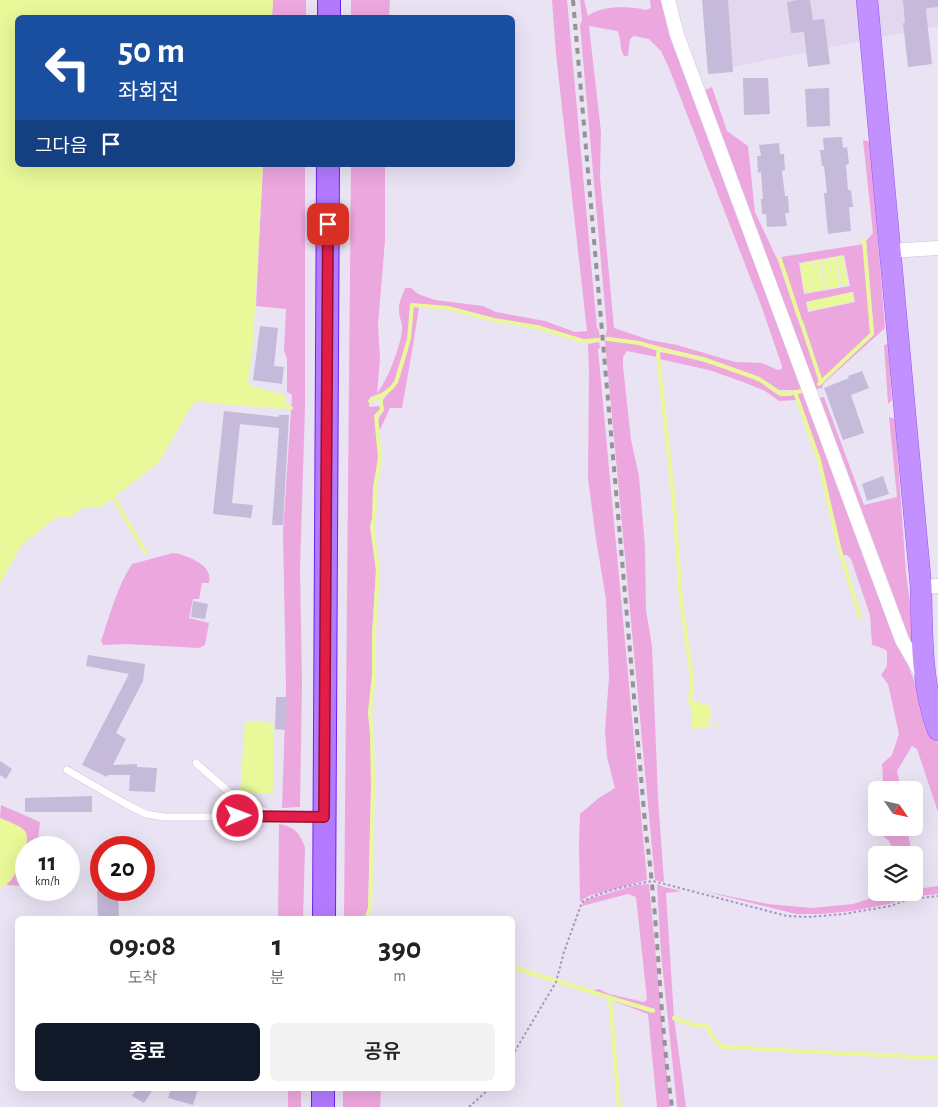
<!DOCTYPE html>
<html lang="ko">
<head>
<meta charset="utf-8">
<style>
  body { margin:0; font-family:"Alegreya Sans","Noto Sans KR",sans-serif; background:#f2f2f2; color:#222; height:100vh; display:flex; flex-direction:column; font-size:19px; white-space:nowrap }
  * { box-sizing:border-box; margin:0 }
  p { font-size:16px; color:#767676 }
  .icon { flex:none; width:28px; height:28px; fill:none; stroke:currentColor; stroke-width:2; stroke-linecap:round; stroke-linejoin:round }
  .map { position:relative; flex:1; overflow:hidden }
  .panel { position:absolute; left:15px; top:916px; width:500px; height:175px; display:flex; flex-direction:column; background:#fff; border-radius:8px; box-shadow:0 5px 20px #0002 }
  .panel>* { flex:none }
  .banner { position:absolute; left:15px; top:15px; width:500px; height:152px; border-radius:8px; box-shadow:0 5px 20px #0002; background:#1a4fa0; color:#fff; overflow:hidden }
  .needle { width:32px; rotate:124deg }
  .tools { position:absolute; left:868px; top:781px; display:grid; gap:10px }
  .tools a { display:grid; place-items:center; width:55px; height:55px; border-radius:8px; background:#fff; box-shadow:0 5px 20px #0002; font-size:25px }
  .speed { position:absolute; left:15px; top:836px; display:flex; gap:10px; font-size:25px; font-weight:700; text-align:center }
  .speed>* { display:grid; place-content:center; width:65px; height:65px; border-radius:50%; background:#fff; box-shadow:0 5px 20px #0002; line-height:1 }
  .speed small { font-size:12px; font-weight:400 }
  .speed .limit { border:8px solid #d22; background:#fff; color:#111 }
  .pin { position:absolute; display:grid; place-items:center; width:42px; height:42px; color:#fff; margin:-21px; border-radius:10px; box-shadow:0 2px 8px #0006 }
  .me { position:absolute; width:55px; margin:-28px; rotate:89deg; stroke-linejoin:round; filter:drop-shadow(0 0 4px #0008) }
  .turn { display:flex; align-items:center; gap:18px; height:105px; padding:0 20px; font-size:22px }
  .turn .icon { width:65px; height:65px; stroke-width:2.5 }
  .turn b { display:block; font-size:35px; line-height:42px }
  .then { display:flex; align-items:center; height:48px; padding:0 20px; background:#0003; gap:10px; font-size:19px }
  .eta { display:flex; justify-content:space-evenly; align-items:center; height:85px; text-align:center }
  .eta b { font-size:30px; font-weight:600; line-height:35px }
  .action { display:flex; gap:10px; margin-top:auto; padding:10px 20px }
  .action a { flex:1; height:58px; border-radius:8px; background:#111827; color:#fff; font-size:20px; font-weight:600; line-height:58px; text-align:center }
  .action a+a { background:#f2f2f2; color:#222 }
  .map>svg:first-child { display:block }
  .residential { fill:#e2d7ef }
  .green { fill:#eda7df; fill-rule:evenodd }
  .water { fill:#e9f898 }
  .lines { fill:none; stroke-linecap:round; stroke-linejoin:round }
  .stream { stroke:#e9f898; stroke-width:4 }
  .building { fill:#c5bad9 }
  .service-casing { stroke:#cdc2de; stroke-width:8 }
  .minor-casing { stroke:#cdc2de; stroke-width:15 }
  .primary-casing { stroke:#9954f0; stroke-width:22 }
  .trunk-casing { stroke:#6f23ee; stroke-width:24 }
  .path { stroke:#a794c3; stroke-width:2; stroke-dasharray:2.5 2.5; stroke-linecap:butt }
  .service { stroke:#fff; stroke-width:7 }
  .minor { stroke:#fff; stroke-width:14 }
  .primary { stroke:#c391ff; stroke-width:21 }
  .trunk { stroke:#b37aff; stroke-width:22 }
  .rail { stroke:#949494; stroke-width:4; stroke-dasharray:6 6; stroke-linecap:butt }
  .route-casing { stroke:#92132f; stroke-width:12 }
  .route { stroke:#e11d48; stroke-width:9 }
</style>
</head>
<body>
<div class="map">
<svg width="938" height="1107" viewBox="0 0 938 1107">
  <rect width="100%" height="100%" fill="#eae3f4"/>
  <!-- residential -->
  <polygon class="residential" points="706,0 938,0 938,26 712,71"/>
  <!-- green -->
  <g class="green">
    <polygon points="273,0 306,0 306,17 272,17"/>
    <polygon points="351,0 390,0 389,17 351,17"/>
    <path d="M552,0H567L597,328L599,331L600,338L583,340L536,326L494,319L448,307L411,304L408,339L395,381L387,391L370,397L369,407L380,406L381,409L375,416L379,458L373,488V519L370,526L376,570L372,636L373,674L368,713L371,734V788L368,908L365,919H344L351,165H385V240L378,325L380,359L377,393C387,382 401,345 402,330C403,323 399,318 399,311C398,303 403,295 405,288H411L418,294L435,300L483,306L496,312L545,321L575,332L587,331L556,54Z"/>
    <path d="M580,0H584L588,16C600,5 632,6 646,10L651,8L650,0H665L687,81L709,141L938,744V812L917,749L912,746L897,771L901,790H881L883,779L882,764L892,755L899,734L888,684L881,675L887,666V651L882,648L872,645L870,615L851,559L847,555H843L840,547L820,460L796,393L801,392V390H779L764,380L751,374L705,358L637,341L605,337L607,330L580,25L582,20ZM589,26L617,31C622,39 619,48 624,56H628L630,39L634,36L649,39L661,51L669,68L762,308L782,366V369L778,370L762,363L735,362L677,345L650,340L614,328L600,177L601,132Z"/>
    <polygon points="712,87 727,131 748,146 755,212 778,261 820,383 874,334 866,241 873,233 863,140 870,142 885,328 823,384 822,388 815,389 702,91"/>
    <polygon points="263,165 305,165 305,407 300,568 302,682 300,807 282,808 286,687 283,533 292,395 287,392 287,359 284,351 286,309 256,306"/>
    <path d="M864,244L871,334L822,380L781,257ZM844,255L850,286L804,294L799,263ZM853,292L855,302L808,312L806,302Z"/>
    <path d="M413,307H419C414,341 408,374 402,408H390L380,430C378,423 377,418 383,412V400L399,379L407,353L411,332Z"/>
    <polygon points="610,340 643,345 658,351 657,357 627,351 623,357 623,366 631,440 639,476 645,547 646,610 652,646 658,798 664,882 663,882 655,880 605,341"/>
    <polygon points="599,342 600,348 598,349 647,880 589,896 580,901 579,844 580,814 599,798 615,788 607,757 605,731 609,677 606,599 596,539 588,478 589,371 588,344"/>
    <polygon points="888,344 892,400 888,404 884,345"/>
    <path d="M660,352C684,356 707,362 731,371C741,374 751,377 760,382C774,390 776,399 794,395L797,400L779,401L765,391L743,382L709,370L659,359Z"/>
    <polygon points="824,397 864,505 897,497 889,417 895,419 906,572 914,634 914,651 820,398"/>
    <path d="M173,553C184,554 207,563 209,575C210,577 209,580 209,583H202L199,599H193L189,618L209,623L205,645L199,648L127,644L103,645L101,641C110,615 117,587 132,564Z"/>
    <polygon points="1,805 40,822 37,847 26,848 26,886 6,885 12,879 20,828 0,818"/>
    <path d="M279,824C294,826 301,834 305,848L303,919H278Z"/>
    <polygon points="885,828 907,828 912,855 896,855 889,841 882,835"/>
    <polygon points="914,863 918,872 915,875 917,889 938,886 938,894 908,897 889,904 852,911 820,914 796,914 703,891 768,904 812,908 853,904 887,893 914,892"/>
    <polygon points="649,884 670,1107 657,1107 648,1014 611,1000 655,1012 655,1009 592,991 599,989 609,994 644,1002 647,999 636,897 628,894 582,906 583,902 589,899 636,885"/>
    <polygon points="657,884 664,887 681,891 666,893 674,1018 686,1107 677,1107 677,1105 661,953"/>
    <rect x="288" y="1089" width="13" height="18"/>
    <polygon points="343,1089 381,1089 380,1107 343,1107"/>
  </g>
  <!-- water -->
  <g class="water">
    <polygon points="0,0 273,0 272,17 18,18 18,165 263,165 253,345 248,382 250,386 285,395 285,409 217,404 198,401 192,405 159,462 101,507 82,508 71,517 57,517 21,546 0,584"/>
    <polygon points="843,256 848,285 842,286 837,259 836,260 840,286 827,289 825,280 830,278 825,279 822,260 828,259 833,285 829,258"/>
    <polygon points="820,260 823,279 820,281 824,280 825,289 812,292 807,265 811,292 805,293 800,264 813,261 819,288 814,261"/>
    <polygon points="852,292 854,301 809,311 807,302"/>
    <polygon points="694,701 709,705 712,714 708,722 710,725 718,723 719,725 692,729 692,713 689,704"/>
    <polygon points="245,721 274,723 273,794 240,792"/>
    <path d="M0,818C7,821 19,825 25,831C33,840 16,878 7,884C5,887 3,886 0,887Z"/>
  </g>
  <g class="lines">
    <!-- stream -->
    <g class="stream">
      <polyline points="780,259 799,317"/>
      <polyline points="801,321 821,382"/>
      <polyline points="608,339 639,343 659,349 703,359 759,379 781,394 787,394 802,391"/>
      <polyline points="659,349 658,355 674,504 681,601 692,679 691,696 689,700 692,703"/>
      <polyline points="819,384 872,334 864,240"/>
      <polyline points="795,392 819,460 839,547 860,617"/>
      <path d="M370,401C380,396 390,392 396,382L409,339L412,305L448,308L494,320L537,327L583,341L599,340"/>
      <polyline points="282,404 291,408"/>
      <polyline points="114,498 145,552"/>
      <polyline points="366,919 370,908 371,880 373,788 372,734 370,713 374,674 374,636 378,570 372,526 374,519 375,488 380,458 376,416 382,410 380,396"/>
      <polyline points="512,967 653,1011"/>
      <polyline points="610,998 619,1107"/>
      <polyline points="674,1018 694,1025 705,1025 708,1027 712,1037 723,1047 938,1058"/>
    </g>
  </g>
  <!-- building -->
  <g class="building">
    <polygon points="702,0 728,0 733,72 708,74"/>
    <polygon points="798,0 810,0 813,20 824,19 830,64 808,67 804,32 791,33 787,2"/>
    <polygon points="903,0 938,0 938,7 927,8 926,11 932,64 908,67 903,23 905,23"/>
    <polygon points="743,78 768,78 770,114 744,115"/>
    <polygon points="829,88 830,126 807,127 805,89"/>
    <polygon points="842,137 843,148 847,147 849,164 846,165 848,190 851,190 853,207 849,207 851,231 828,234 824,193 827,193 824,166 822,166 820,150 824,150 823,138"/>
    <polygon points="779,143 780,154 784,154 785,170 782,171 785,196 788,196 789,213 785,213 787,226 767,227 766,214 762,214 761,199 763,199 761,172 758,173 757,156 761,156 759,145"/>
    <polygon points="260,326 278,328 274,366 284,367 282,384 253,380"/>
    <polygon points="862,371 869,388 851,395 864,433 843,440 824,388 849,378 848,376"/>
    <polygon points="224,411 279,417 279,415 289,415 283,525 272,525 279,428 240,424 232,503 253,505 251,518 213,514"/>
    <polygon points="883,476 889,494 867,501 862,484"/>
    <polygon points="193,601 208,604 205,619 191,617"/>
    <polygon points="88,655 145,664 143,681 116,733 126,739 113,765 137,764 137,767 157,768 155,792 129,791 130,775 108,775 107,777 82,765 129,674 86,666"/>
    <polygon points="276,697 287,697 286,730 275,729"/>
    <polygon points="0,761 12,769 6,779 0,775"/>
    <polygon points="92,796 92,812 25,812 25,798"/>
    <polygon points="97,890 118,890 119,919 98,919"/>
    <polygon points="137,1089 153,1089 144,1103 132,1096"/>
    <polygon points="171,1089 198,1089 193,1105 168,1098"/>
  </g>
  <g class="lines">
    <!-- service casing -->
    <g class="service-casing">
      <g id="service">
        <polyline points="196,763 229,792 249,804 272,815"/>
        <polyline points="67,770 126,804 146,814 164,817 321,817"/>
      </g>
    </g>
    <!-- minor casing -->
    <g class="minor-casing">
      <g id="minor">
        <polyline points="668,0 677,35 902,640 921,673"/>
        <polyline points="890,251 938,248"/>
        <polyline points="921,587 938,586"/>
      </g>
    </g>
    <!-- primary casing -->
    <g class="primary-casing">
      <path id="primary" d="M867,0L921,587C922,635 921,685 938,730"/>
    </g>
    <!-- trunk casing -->
    <g class="trunk-casing">
      <g id="trunk">
        <polyline points="329,18 329,0"/>
        <polyline points="324,919 328,165"/>
        <polyline points="323,1107 323,1089"/>
      </g>
    </g>
    <!-- path -->
    <g class="path">
      <path d="M512,1056L556,982L564,952L582,902C603,891 629,885 653,881L787,916L808,917L844,914L890,906L909,899L938,896"/>
      <polyline points="469,1107 489,1089"/>
    </g>
    <!-- service -->
    <use href="#service" class="service"/>
    <!-- minor -->
    <use href="#minor" class="minor"/>
    <!-- primary -->
    <use href="#primary" class="primary"/>
    <!-- trunk -->
    <use href="#trunk" class="trunk"/>
    <!-- rail -->
    <path class="rail" d="M573,0L646,834C659,924 659,1016 672,1107"/>
  </g>
  <g class="lines">
    <!-- route casing -->
    <g class="route-casing">
      <polyline id="route" points="238,816 324,817 328,224"/>
    </g>
    <!-- route -->
    <use href="#route" class="route"/>
  </g>
</svg>
<div class="tools">
<a><svg class="needle" viewBox="-14 -14 28 28"><path d="M0-13l5 13h-10z" fill="#e53935"/><path d="M0 13l5-13h-10z" fill="#767676"/></svg></a>
<a><svg class="icon" aria-label="layers" viewBox="0 0 24 24"><path d="M12 4l9 5-9 5-9-5zM3 14l9 5 9-5"/></svg></a>
</div>
<div class="speed"><div>11<small>km/h</small></div><div class="limit">20</div></div>
<div class="pin" style="left:328px;top:224px;background:#d93025"><svg class="icon" aria-label="arrive" viewBox="0 0 24 24"><path d="M6 21V4h12l-3 4 3 4H6"/></svg></div>
<svg class="me" style="left:238px;top:816px" viewBox="-20 -20 40 40"><circle r="17" fill="#e11d48" stroke="#fff" stroke-width="3"/><path d="M0-11L8 9 0 5-8 9z" fill="#fff"/></svg>
<div class="banner">
<div class="turn"><svg class="icon" aria-label="left" viewBox="0 0 24 24"><path d="M17 20v-9H6M10 6l-5 5 5 5"/></svg><div><b>50 m</b>좌회전</div></div>
<div class="then">그다음<svg class="icon" aria-label="arrive" viewBox="0 0 24 24"><path d="M6 21V4h12l-3 4 3 4H6"/></svg></div>
</div>
<section class="panel">
<div class="eta">
<div><b>09:08</b><p>도착</p></div>
<div><b>1</b><p>분</p></div>
<div><b>390</b><p>m</p></div>
</div>
<div class="action"><a>종료</a><a>공유</a></div>
</section>
</div>
</body>
</html>
